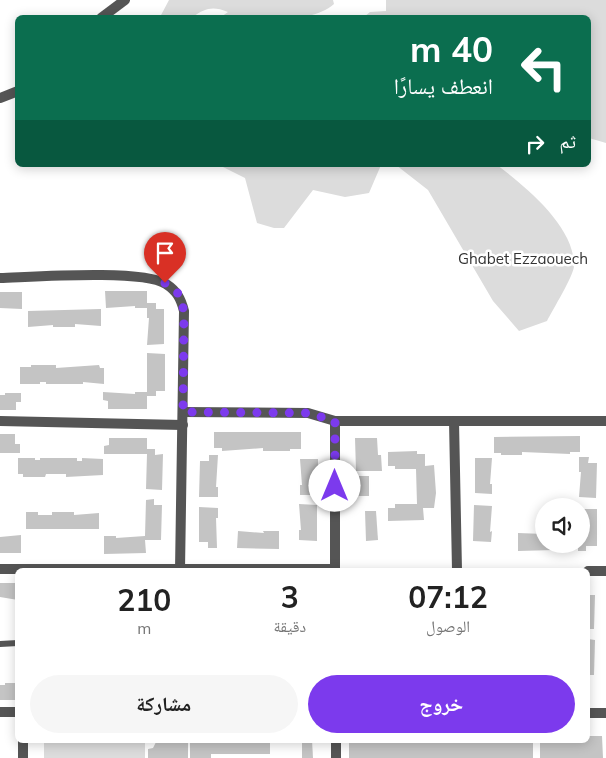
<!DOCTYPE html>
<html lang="ar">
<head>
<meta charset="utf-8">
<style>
  body { margin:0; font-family:Mulish,"Noto Naskh Arabic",sans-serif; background:#f6f6f6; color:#222; direction:rtl; height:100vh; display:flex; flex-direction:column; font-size:19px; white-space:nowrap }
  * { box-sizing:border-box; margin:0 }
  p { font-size:16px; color:#767676 }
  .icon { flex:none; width:28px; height:28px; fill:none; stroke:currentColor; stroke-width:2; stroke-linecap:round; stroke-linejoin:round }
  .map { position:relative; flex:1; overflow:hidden; direction:ltr }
  .details { position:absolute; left:15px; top:568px; width:575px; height:175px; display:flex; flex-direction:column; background:#fff; border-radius:8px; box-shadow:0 2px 12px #0003; direction:rtl }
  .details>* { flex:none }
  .banner { position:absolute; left:15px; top:15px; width:576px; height:152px; border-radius:8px; box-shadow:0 2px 12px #0003; direction:rtl; background:#0b6e4f; color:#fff; overflow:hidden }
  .fabs { position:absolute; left:535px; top:498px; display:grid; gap:10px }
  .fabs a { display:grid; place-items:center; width:55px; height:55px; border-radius:50%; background:#fff; box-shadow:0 2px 12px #0003; font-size:25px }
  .pin { position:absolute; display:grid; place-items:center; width:42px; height:42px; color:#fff; margin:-51px -21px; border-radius:50% 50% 50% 0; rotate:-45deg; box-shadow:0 0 5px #0007 }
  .pin .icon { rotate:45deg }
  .me { position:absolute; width:55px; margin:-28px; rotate:0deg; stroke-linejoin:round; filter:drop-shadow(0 0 4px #0008) }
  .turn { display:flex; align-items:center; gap:18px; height:105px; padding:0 15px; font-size:22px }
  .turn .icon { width:65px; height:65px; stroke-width:2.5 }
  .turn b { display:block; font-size:35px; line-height:42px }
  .then { display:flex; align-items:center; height:48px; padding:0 15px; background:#0003; gap:10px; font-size:19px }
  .eta { display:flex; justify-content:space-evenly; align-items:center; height:85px; text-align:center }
  .eta b { font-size:30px; font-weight:700; line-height:35px }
  .cta { display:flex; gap:10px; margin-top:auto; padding:10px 15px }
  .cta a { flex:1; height:58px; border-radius:30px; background:#7c3aed; color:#fff; font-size:20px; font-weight:700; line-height:58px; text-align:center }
  .cta a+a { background:#f6f6f6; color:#222 }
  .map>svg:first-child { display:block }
  .green { fill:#dcdcdc }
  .building { fill:#c4c4c4 }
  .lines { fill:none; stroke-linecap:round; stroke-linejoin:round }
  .lane { stroke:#555; stroke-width:6 }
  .street { stroke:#555; stroke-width:10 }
  .route { stroke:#7c3aed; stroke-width:9; stroke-dasharray:0 16.2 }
  .labels { text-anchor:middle; stroke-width:5; stroke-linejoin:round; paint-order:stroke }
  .park-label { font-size:15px; fill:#333; stroke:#fff }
</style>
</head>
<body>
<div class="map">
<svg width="606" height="758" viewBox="0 0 606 758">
  <rect width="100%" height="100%" fill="#fff"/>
  <!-- green -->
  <g class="green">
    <path d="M169,0H333L334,4C309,26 253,18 221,17L228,12C213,6 205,8 193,17H160Z"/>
    <polygon points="386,0 606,0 606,143 589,138 589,18 364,17 370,12 386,11"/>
    <polygon points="219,165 381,165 369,193 345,197 313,190 284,228 274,228 257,223 245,178"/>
    <path d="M396,165H497C526,187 575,227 574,266C574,275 552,311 547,321L519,331L493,301L428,190Z"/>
    <rect x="44" y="740" width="101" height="18"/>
  </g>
  <!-- building -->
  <g class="building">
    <polygon points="105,291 147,291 147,303 156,303 156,309 164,309 164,344 147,345 149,318 147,318 147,308 135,308 135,306 106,308"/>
    <polygon points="0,292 22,292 22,309 0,308"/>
    <polygon points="101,309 101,326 75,324 75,327 53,327 53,325 28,327 28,311"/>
    <polygon points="147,353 165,354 165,391 156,391 156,396 147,396 147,409 108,409 108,401 103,400 103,392 135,394 135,392 147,392"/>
    <polygon points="31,365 56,365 56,368 99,365 100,368 104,368 104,384 83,382 83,384 46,384 46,382 40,382 40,384 20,384 20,367 31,367"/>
    <polygon points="5,393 21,393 21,402 16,402 16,410 0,410 0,395 5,395"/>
    <polygon points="214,432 301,432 301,449 290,449 290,451 263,451 263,448 222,451 222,448 214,448"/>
    <polygon points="0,434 15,434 15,444 20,444 20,453 0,453"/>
    <polygon points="580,436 580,452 570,452 570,454 522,452 522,455 501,455 501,453 494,453 494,437"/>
    <polygon points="109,438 147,438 147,449 155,449 155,455 163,454 162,490 146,489 147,454 104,454 104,446 109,445"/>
    <polygon points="355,438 377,438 378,455 381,455 382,471 356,471"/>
    <polygon points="417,451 417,454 425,454 425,466 434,465 436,493 434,508 423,508 424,520 388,521 388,508 395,508 395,504 417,504 416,469 395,469 395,466 388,466 388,452"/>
    <polygon points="209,455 218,455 216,487 218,487 218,497 199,497 200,461 209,461"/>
    <polygon points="579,457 589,457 588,463 597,463 596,498 579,497 581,472 579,472"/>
    <polygon points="18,458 35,458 35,460 40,460 40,458 77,458 77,461 82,461 82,458 103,459 103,475 66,477 66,474 46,474 45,477 23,477 23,474 18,474"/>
    <polygon points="475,458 492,458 490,484 492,484 492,494 475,493"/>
    <polygon points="300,459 318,459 318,495 300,495 300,485 302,485"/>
    <rect x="357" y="476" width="12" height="20"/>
    <polygon points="154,499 154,505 162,505 161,540 145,540 146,553 104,554 104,536 116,536 116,538 145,536 146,500"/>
    <polygon points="299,504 317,505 317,541 299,540 299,530 301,530"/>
    <polygon points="474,505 492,506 490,532 492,531 491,542 473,541"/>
    <polygon points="199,507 218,508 218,518 216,518 217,548 208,548 208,542 199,542"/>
    <polygon points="581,509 597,509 597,546 586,546 586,551 578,551 578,544 581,544"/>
    <polygon points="365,511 376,511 378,540 366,541"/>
    <polygon points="26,512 38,512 38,515 52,515 52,512 74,512 74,515 99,513 99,529 26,529"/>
    <polygon points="238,531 264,533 263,531 279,531 279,549 237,548"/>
    <polygon points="518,533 544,534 544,544 554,544 554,550 518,551"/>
    <polygon points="21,535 21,553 0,553 0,537"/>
    <polygon points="0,583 18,583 18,600 0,597"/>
    <polygon points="588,595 595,595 594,629 588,629"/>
    <polygon points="588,639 595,640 594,675 588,675"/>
    <polygon points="5,683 18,683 16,700 0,700 0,685 5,685"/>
    <polygon points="588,736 602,736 603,758 540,758 540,740 588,740"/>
    <polygon points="162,740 188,740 188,758 148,758 148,749 153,748 156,742"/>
    <polygon points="190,740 270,740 270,754 211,754 211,758 190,758"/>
    <polygon points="302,740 312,740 313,758 302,758"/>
    <rect x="349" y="740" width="184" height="18"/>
  </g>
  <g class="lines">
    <!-- lane -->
    <polyline class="lane" points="0,644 18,643"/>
    <!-- street -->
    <g class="street">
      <polyline points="101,18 125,0"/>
      <polyline points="0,98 18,91"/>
      <path d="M0,278C32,277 143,269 166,284C177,291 181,299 184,311L180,570"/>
      <polyline points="183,412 308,413 335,421 454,421"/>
      <polyline points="0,421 183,425"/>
      <polyline points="335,421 335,570"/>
      <polyline points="0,569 335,569"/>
      <polyline points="457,570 454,421 606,421"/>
      <polyline points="588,571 606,571"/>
      <polyline points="0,712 18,712"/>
      <polyline points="588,713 606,713"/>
      <polyline points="23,740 23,758"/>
      <polyline points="336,740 336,758"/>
    </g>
  </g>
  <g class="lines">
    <!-- route -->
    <polyline class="route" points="165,283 180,295 184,312 183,412 308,413 335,421 335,486"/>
  </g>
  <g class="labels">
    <!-- park labels -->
    <g class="park-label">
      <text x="523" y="264">Ghabet Ezzaouech</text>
    </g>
  </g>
</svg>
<div class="fabs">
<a><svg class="icon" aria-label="sound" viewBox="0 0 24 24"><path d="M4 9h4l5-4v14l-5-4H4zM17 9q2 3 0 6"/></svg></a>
</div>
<div class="pin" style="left:165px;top:283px;background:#d93025"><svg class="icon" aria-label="arrive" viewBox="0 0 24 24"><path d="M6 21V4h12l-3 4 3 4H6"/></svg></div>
<svg class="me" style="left:335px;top:486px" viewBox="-20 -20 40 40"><circle r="19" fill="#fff"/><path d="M0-13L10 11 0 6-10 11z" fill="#7c3aed"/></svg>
<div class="banner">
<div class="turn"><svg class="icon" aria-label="left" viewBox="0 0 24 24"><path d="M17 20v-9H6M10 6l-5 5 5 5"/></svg><div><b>40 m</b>انعطف يسارًا</div></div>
<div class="then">ثم<svg class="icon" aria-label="right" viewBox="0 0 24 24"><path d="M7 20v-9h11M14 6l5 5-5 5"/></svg></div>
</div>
<section class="details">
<div class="eta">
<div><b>07:12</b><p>الوصول</p></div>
<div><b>3</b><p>دقيقة</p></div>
<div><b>210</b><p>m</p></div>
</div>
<div class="cta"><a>خروج</a><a>مشاركة</a></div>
</section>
</div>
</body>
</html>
